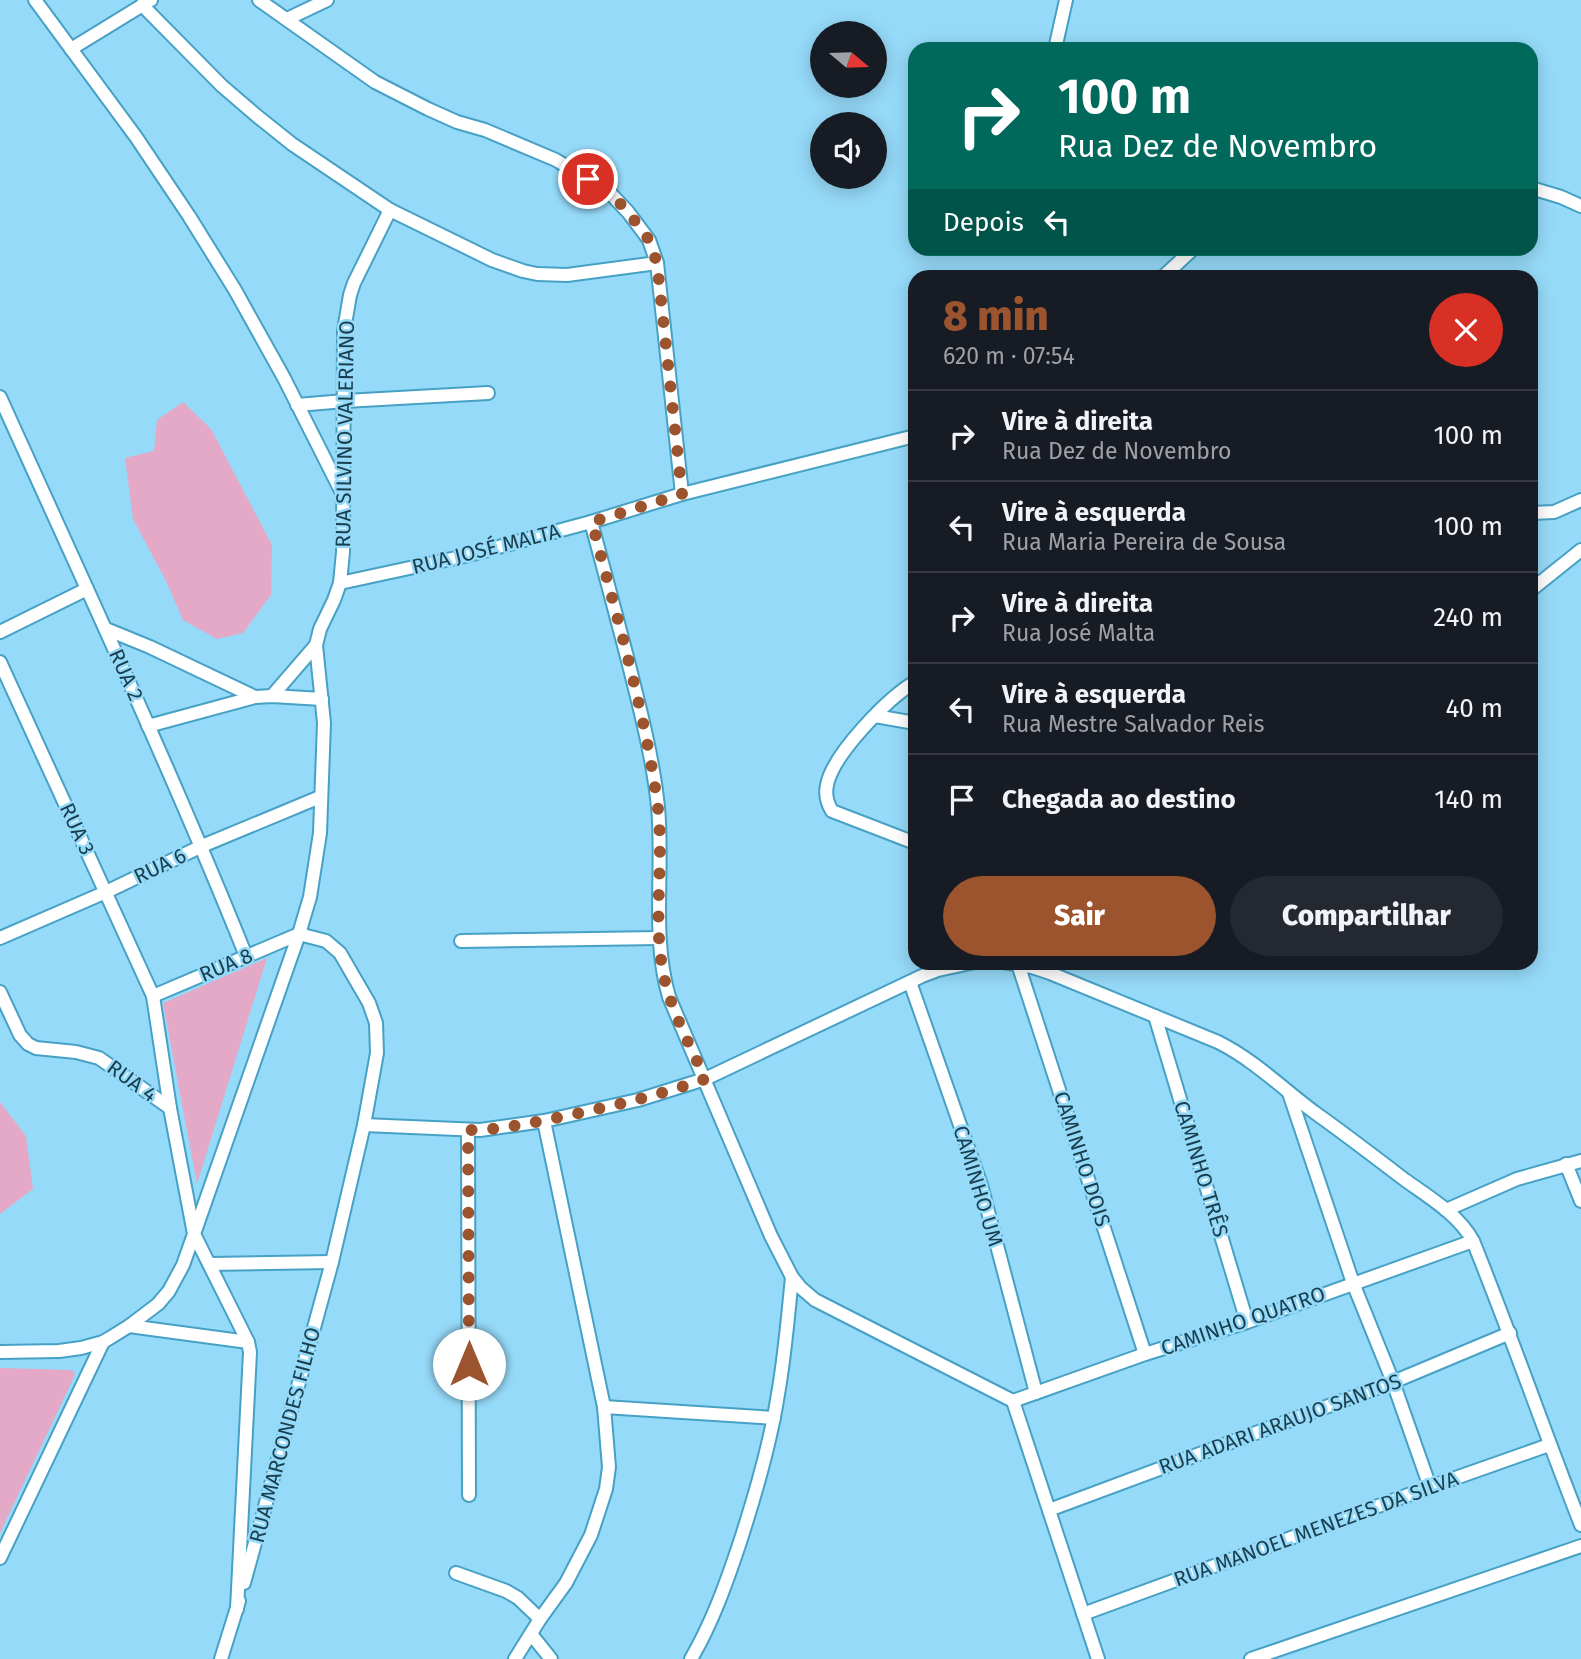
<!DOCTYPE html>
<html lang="pt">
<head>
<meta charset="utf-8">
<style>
  body { margin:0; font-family:"Fira Sans",sans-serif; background:#242831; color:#f1f3f6; height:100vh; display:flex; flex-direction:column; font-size:26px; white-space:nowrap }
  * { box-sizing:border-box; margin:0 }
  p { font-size:23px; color:#9ea1a6 }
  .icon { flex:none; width:38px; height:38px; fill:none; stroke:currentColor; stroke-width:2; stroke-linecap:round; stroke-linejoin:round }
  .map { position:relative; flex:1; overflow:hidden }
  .panel { position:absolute; left:908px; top:270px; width:630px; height:700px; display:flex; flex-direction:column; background:#171b24; border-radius:21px; box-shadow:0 4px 18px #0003 }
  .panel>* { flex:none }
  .guide { position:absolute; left:908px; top:42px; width:630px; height:214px; border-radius:21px; box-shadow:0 4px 18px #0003; background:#00695c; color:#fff; overflow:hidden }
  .needle { width:46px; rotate:109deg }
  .controls { position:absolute; left:810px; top:21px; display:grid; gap:14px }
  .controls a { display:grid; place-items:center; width:77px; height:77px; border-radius:50%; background:#171b24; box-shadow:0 4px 18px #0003; font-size:35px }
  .pin { position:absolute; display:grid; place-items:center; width:60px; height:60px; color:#fff; margin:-30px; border:4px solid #fff; border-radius:50%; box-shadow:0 2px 7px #0007 }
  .me { position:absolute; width:77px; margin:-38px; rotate:0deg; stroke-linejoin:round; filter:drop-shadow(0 0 5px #0008) }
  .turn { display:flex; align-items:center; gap:24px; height:147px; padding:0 35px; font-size:32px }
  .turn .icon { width:91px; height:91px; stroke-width:2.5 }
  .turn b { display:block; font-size:49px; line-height:60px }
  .then { display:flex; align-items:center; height:66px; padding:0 35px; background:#0003; gap:14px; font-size:26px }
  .round { display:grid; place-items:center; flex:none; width:74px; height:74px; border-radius:37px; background:#242831 }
  .summary { display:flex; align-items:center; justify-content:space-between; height:119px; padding:0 35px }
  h1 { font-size:42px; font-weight:800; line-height:52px; color:#9b542d }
  .primary-button { display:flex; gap:14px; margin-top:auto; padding:14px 35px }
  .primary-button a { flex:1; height:80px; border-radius:42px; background:#9b542d; color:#fff; font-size:28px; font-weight:800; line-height:80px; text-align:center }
  .primary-button a+a { background:#242831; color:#f1f3f6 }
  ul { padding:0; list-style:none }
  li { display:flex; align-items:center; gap:21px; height:91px; padding:0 35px; border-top:2px solid #363941 }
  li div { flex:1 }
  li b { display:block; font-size:26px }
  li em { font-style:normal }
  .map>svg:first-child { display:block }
  .green { fill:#e3a9c6 }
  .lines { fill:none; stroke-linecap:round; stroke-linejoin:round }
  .street-casing { stroke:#46a1c5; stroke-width:16 }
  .street { stroke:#fff; stroke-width:12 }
  .route { stroke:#9b542d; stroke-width:12; stroke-dasharray:0 21.6 }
  .labels { text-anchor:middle; stroke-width:5; stroke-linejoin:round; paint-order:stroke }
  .street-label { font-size:21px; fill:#193f4e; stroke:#96daf9 }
</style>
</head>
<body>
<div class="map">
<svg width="1581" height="1659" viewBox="0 0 1581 1659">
  <rect width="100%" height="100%" fill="#96daf9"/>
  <!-- green -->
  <g class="green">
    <polygon points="183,402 211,429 272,545 271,595 243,633 217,639 183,620 165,579 133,519 125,458 154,451 157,420"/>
    <polygon points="267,958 197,1184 163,1003"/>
    <polygon points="0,1102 26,1136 33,1189 0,1214"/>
    <polygon points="0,1368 72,1370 75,1375 0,1533"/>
  </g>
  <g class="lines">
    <!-- street casing -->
    <g class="street-casing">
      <g id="street">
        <polyline points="35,0 136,137 189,216 235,290 284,378 341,491"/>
        <polyline points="259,0 375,82 428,109 457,122 485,130 556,160 610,193 628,212 649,240 657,263 682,494"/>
        <polyline points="142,5 222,86 257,116 292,144 390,210 492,260 523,271 537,274 567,275 657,263"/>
        <polyline points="287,19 327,0"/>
        <polyline points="71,49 151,0"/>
        <polyline points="1055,49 1066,0"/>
        <polyline points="1531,188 1561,197 1581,206"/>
        <polyline points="1164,276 1194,248"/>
        <path d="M0,397C84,583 170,767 246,956"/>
        <polyline points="297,405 345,401 488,393"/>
        <polyline points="1531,513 1554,512 1581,500"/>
        <path d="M591,522C604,569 616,615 628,661C640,709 653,758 658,807C664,870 651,935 669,997L771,1236L792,1277L801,1288L815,1300L1013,1401L1098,1659"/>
        <polyline points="340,583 465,556 591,522 682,494 915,436"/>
        <polyline points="1531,590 1581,550"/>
        <polyline points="106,629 150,647 255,697"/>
        <polyline points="0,632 87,589"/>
        <polyline points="0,662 153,996 170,1108 194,1234 183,1265 169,1291 158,1304 129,1326 113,1336 103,1342 81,1348 59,1351 0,1352"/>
        <path d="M915,682C888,698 833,754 827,785C825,794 827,803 832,811L915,843"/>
        <polyline points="272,696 316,645"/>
        <polyline points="875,716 915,723"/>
        <polyline points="148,726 255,697 272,696 322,699"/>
        <polyline points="0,938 106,892 202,846 320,797"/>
        <polyline points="461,941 659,938"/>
        <path d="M1004,962L1032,967L1050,973L1218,1042C1254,1060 1282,1088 1314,1112C1345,1134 1375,1157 1405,1180C1429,1197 1459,1215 1473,1241C1511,1335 1544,1431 1581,1525"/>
        <polyline points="1018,964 1145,1354"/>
        <polyline points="910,982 981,1185 1036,1393"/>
        <polyline points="0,992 20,1035 28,1044 36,1048 76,1052 99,1058 170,1108"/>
        <polyline points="153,996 299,934"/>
        <polyline points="1155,1016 1247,1322"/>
        <polyline points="1289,1093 1353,1283 1393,1382 1430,1487"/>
        <polyline points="364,1125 480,1130 544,1121 638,1100 705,1079 922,976 938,970 975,962"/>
        <polyline points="468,1130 469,1495"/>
        <polyline points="1566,1164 1581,1201"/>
        <polyline points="1446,1210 1517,1179 1581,1161"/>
        <polyline points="209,1264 332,1262"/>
        <polyline points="129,1326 248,1342"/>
        <polyline points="1013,1401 1145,1354 1247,1322 1473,1241"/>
        <polyline points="604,1407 774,1418"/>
        <polyline points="1049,1510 1393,1382 1510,1333"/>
        <polyline points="0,1558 103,1342"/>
        <polyline points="456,1573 506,1591 518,1598 540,1619"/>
        <polyline points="244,1583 332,1262 364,1125 377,1053 376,1023 369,1003 340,953 326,941 299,934"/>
        <polyline points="237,1609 250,1352 248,1342 194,1234 299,934 310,897 320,833 324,723 316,645 320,629 334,600 340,583 343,552 344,330 350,295 354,283 390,210"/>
        <polyline points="1083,1614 1430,1487 1549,1445"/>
        <polyline points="531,1634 551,1659"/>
        <polyline points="221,1659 239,1601"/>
        <polyline points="515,1659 540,1619 566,1583 591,1535 606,1489 609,1467 604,1407 544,1121"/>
        <path d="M691,1659C712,1623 726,1584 739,1545C755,1496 770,1446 778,1394C785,1355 788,1316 792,1277"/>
        <polyline points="1251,1659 1581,1546"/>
      </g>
    </g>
    <!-- street -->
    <use href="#street" class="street"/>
  </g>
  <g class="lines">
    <!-- route -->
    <path class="route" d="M469,1364L468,1130C502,1130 536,1122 570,1115C616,1105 661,1095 705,1079C689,1042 668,1006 662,966C653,912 665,856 657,801C644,707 616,615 592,522L682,494L657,263L649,240L628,212L610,193L588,179"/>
  </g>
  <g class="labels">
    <!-- street labels -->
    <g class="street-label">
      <text transform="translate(345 434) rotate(-89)" y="7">RUA SILVINO VALERIANO</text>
      <text transform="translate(486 549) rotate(-14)" y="7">RUA JOSÉ MALTA</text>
      <text transform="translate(126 675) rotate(66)" y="7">RUA 2</text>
      <text transform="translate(77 829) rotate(65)" y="7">RUA 3</text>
      <text transform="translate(160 866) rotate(-26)" y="7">RUA 6</text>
      <text transform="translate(226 965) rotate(-23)" y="7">RUA 8</text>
      <text transform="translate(132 1081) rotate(36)" y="7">RUA 4</text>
      <text transform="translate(1082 1159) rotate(72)" y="7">CAMINHO DOIS</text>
      <text transform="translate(1201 1169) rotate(73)" y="7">CAMINHO TRÊS</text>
      <text transform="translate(978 1186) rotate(73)" y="7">CAMINHO UM</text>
      <text transform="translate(1243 1321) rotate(-19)" y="7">CAMINHO QUATRO</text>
      <text transform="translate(1280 1424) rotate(-20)" y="7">RUA ADARI ARAUJO SANTOS</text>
      <text transform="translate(285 1435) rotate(-75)" y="7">RUA MARCONDES FILHO</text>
      <text transform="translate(1316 1529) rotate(-20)" y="7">RUA MANOEL MENEZES DA SILVA</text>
    </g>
  </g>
</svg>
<div class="controls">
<a><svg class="needle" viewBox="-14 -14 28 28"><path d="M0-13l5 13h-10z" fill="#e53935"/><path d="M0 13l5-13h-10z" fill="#9ea1a6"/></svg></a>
<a><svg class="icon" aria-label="sound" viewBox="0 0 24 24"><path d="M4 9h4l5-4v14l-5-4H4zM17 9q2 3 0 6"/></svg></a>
</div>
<div class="pin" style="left:588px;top:179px;background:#d93025"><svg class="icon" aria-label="arrive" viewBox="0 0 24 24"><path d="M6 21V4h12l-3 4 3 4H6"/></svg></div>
<svg class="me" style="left:469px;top:1364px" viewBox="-20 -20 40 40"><circle r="19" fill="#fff"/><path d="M0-13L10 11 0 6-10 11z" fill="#9b542d"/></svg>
<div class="guide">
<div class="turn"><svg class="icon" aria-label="right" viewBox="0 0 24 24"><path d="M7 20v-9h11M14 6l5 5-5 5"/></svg><div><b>100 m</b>Rua Dez de Novembro</div></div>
<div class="then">Depois<svg class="icon" aria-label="left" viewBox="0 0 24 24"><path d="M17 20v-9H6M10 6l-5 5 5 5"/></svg></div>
</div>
<section class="panel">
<div class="summary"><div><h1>8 min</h1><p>620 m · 07:54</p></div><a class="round" style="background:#d93025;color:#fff"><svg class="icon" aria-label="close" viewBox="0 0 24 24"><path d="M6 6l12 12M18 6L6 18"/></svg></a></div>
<ul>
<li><svg class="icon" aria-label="right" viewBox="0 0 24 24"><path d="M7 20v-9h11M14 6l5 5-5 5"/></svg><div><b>Vire à direita</b><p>Rua Dez de Novembro</p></div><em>100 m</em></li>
<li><svg class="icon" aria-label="left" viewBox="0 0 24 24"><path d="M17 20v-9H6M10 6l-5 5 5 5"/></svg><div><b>Vire à esquerda</b><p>Rua Maria Pereira de Sousa</p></div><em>100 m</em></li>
<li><svg class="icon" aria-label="right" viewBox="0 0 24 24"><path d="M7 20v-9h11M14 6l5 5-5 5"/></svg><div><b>Vire à direita</b><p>Rua José Malta</p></div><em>240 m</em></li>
<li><svg class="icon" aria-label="left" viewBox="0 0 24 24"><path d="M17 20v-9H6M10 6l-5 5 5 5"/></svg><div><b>Vire à esquerda</b><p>Rua Mestre Salvador Reis</p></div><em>40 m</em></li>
<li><svg class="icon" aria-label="arrive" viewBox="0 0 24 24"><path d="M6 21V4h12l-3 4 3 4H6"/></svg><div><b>Chegada ao destino</b></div><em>140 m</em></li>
</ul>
<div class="primary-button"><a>Sair</a><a>Compartilhar</a></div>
</section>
</div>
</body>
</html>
